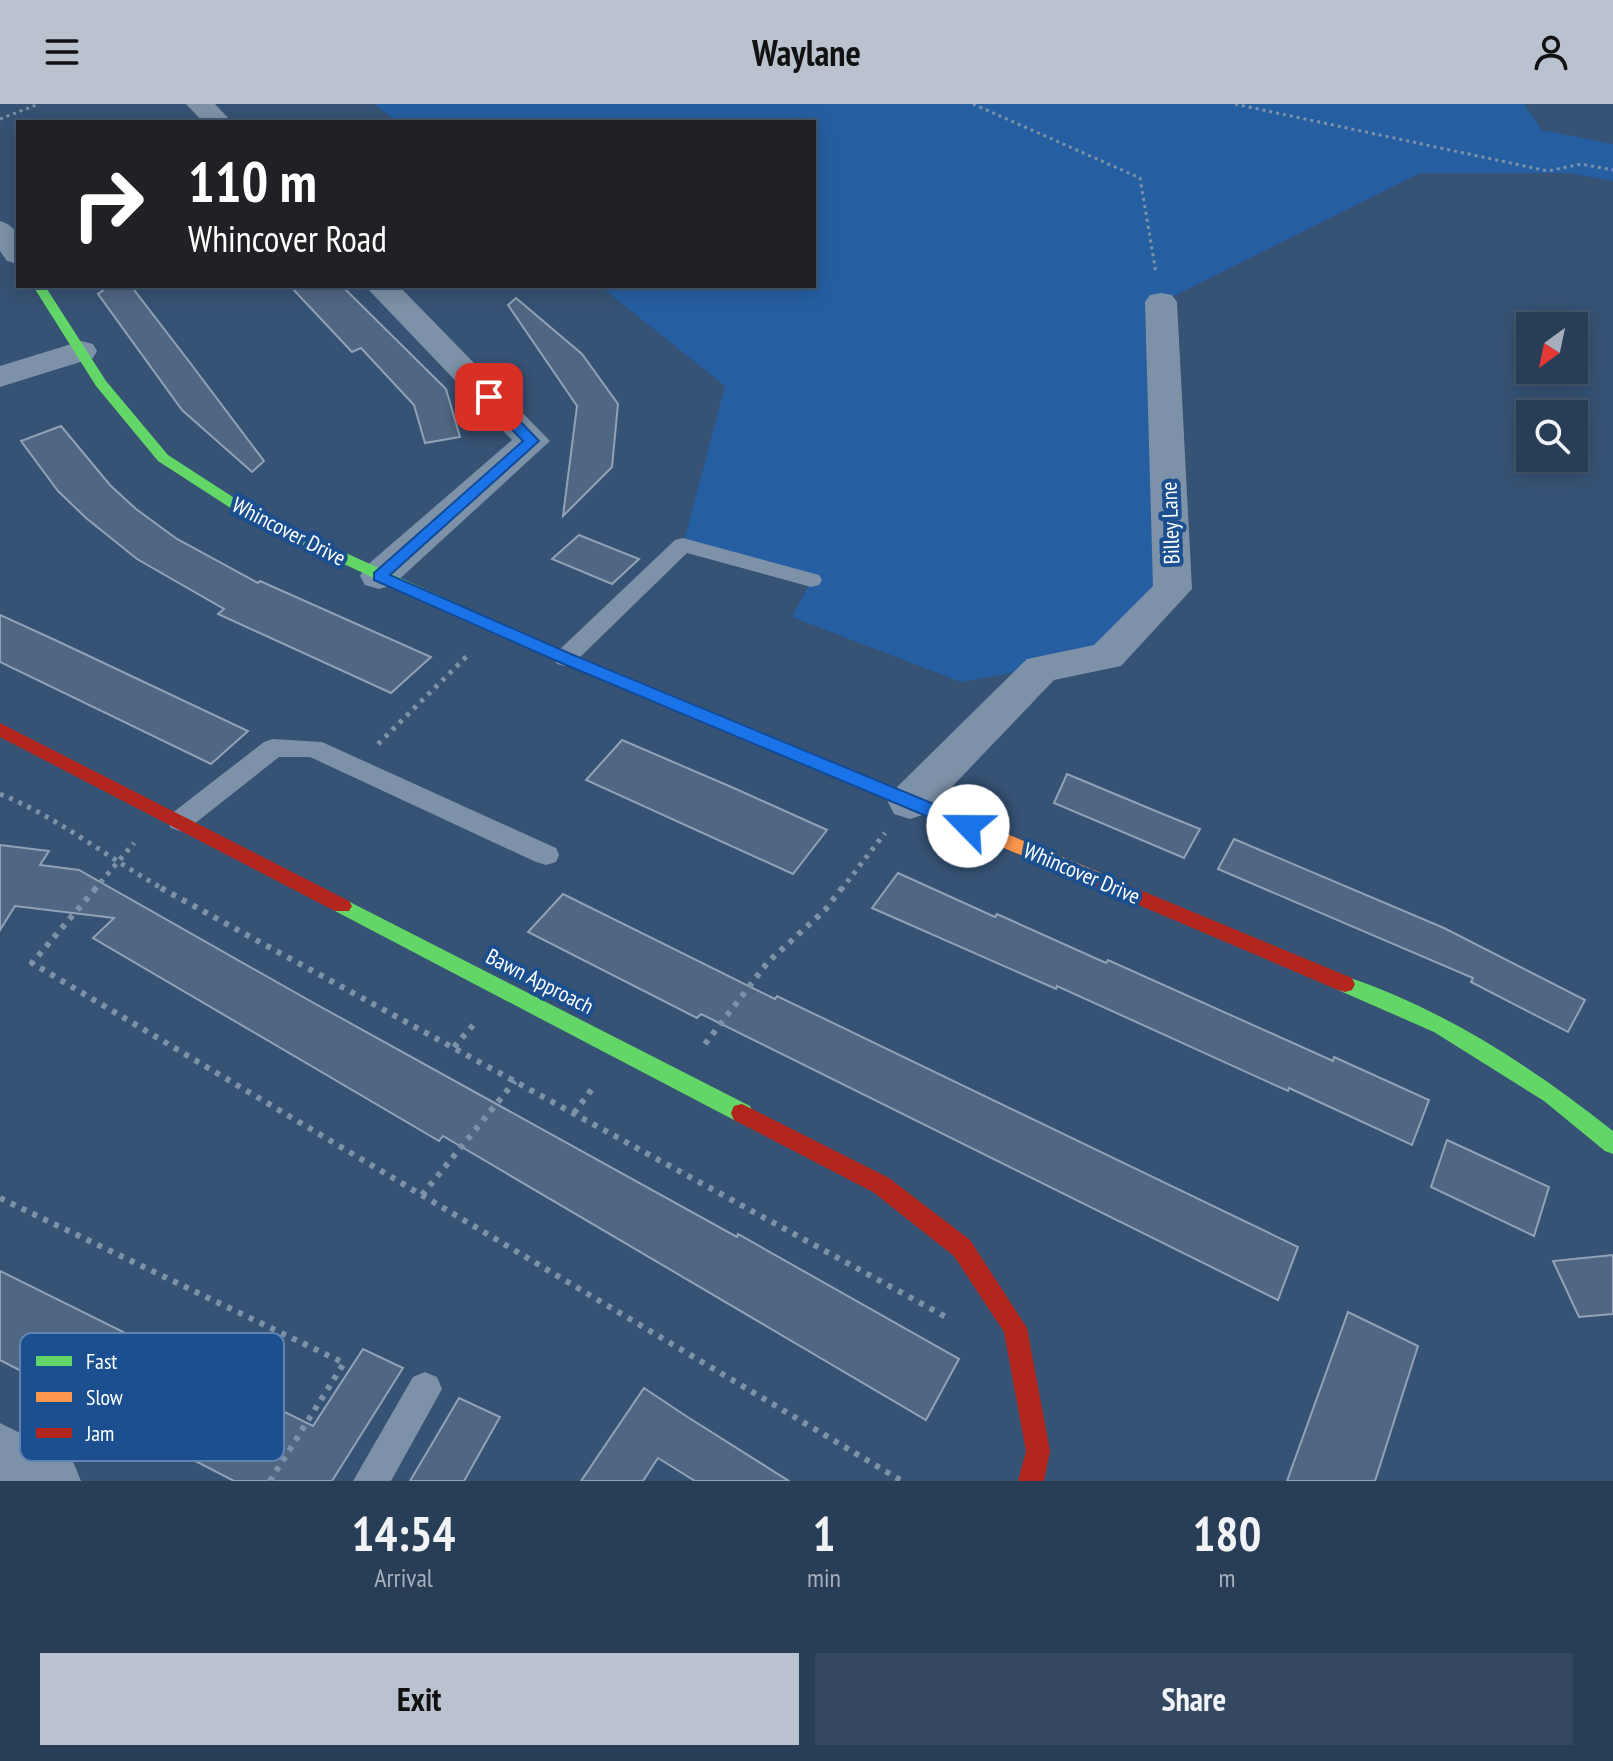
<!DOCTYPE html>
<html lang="en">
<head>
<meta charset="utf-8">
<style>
  body { margin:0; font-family:"PT Sans Narrow",sans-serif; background:#344961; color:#f1f3f6; height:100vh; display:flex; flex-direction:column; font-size:30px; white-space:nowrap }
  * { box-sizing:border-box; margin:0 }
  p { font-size:26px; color:#a5aeba }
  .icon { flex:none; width:44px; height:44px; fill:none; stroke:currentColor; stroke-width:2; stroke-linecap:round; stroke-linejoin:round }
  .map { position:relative; height:1377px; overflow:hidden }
  .panel { display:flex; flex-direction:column; background:#283e57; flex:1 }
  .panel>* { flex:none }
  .hud { position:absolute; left:16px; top:16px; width:800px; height:168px; border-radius:0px; box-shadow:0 4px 20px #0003,0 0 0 2px #44576d; background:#202124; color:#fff; overflow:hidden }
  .needle { width:52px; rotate:213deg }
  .controls { position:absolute; left:1516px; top:208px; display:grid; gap:16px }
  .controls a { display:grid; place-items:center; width:72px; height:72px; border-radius:0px; background:#283e57; box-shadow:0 4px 20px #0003,0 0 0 2px #44576d; font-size:40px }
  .pin { position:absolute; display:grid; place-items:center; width:68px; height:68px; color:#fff; margin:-34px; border-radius:16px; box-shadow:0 4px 12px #0006 }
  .me { position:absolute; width:88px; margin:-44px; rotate:293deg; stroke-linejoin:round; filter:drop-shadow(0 0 6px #0008) }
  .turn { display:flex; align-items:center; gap:28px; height:168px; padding:0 40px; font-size:36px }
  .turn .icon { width:104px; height:104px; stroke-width:2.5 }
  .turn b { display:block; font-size:56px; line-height:68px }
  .eta { display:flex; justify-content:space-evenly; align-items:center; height:136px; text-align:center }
  .eta b { font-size:48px; font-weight:700; line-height:56px }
  .primary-button { display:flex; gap:16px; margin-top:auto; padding:16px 40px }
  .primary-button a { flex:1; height:92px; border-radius:0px; background:#b9c2ce; color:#111; font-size:32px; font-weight:700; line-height:92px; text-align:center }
  .primary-button a+a { background:#344961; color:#f1f3f6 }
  header { display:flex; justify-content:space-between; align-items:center; height:104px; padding:0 40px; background:#b9c2ce; color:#111; font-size:36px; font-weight:700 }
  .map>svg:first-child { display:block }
  .green { fill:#265fa1 }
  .building { fill:#506783; stroke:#92a2b6; stroke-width:2 }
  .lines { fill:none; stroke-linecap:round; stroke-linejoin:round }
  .path-far2 { stroke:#7d92a8; stroke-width:3; stroke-dasharray:3 4; stroke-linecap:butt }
  .path-far1 { stroke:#7d92a8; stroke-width:5; stroke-dasharray:4 6; stroke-linecap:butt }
  .path { stroke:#7d92a8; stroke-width:6; stroke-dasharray:5 7; stroke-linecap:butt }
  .lane { fill:#7d92a8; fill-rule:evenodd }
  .street { fill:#7d92a8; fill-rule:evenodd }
  .fast { fill:#63d668; fill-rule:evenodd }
  .slow { fill:#ff974d; fill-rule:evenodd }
  .jam { fill:#b3261e; fill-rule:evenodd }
  .route { fill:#1a73e8; stroke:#114b97; stroke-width:2 }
  .labels { text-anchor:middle; stroke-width:8; stroke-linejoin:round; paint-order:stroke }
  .street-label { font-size:22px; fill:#fff; stroke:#1b4f8f }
  .key { fill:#1b4f8f; stroke:#5f84b1; stroke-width:2 }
  .key-label { font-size:22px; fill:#fff }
</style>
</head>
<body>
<header><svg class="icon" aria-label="menu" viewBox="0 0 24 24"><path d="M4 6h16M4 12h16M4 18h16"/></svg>Waylane<svg class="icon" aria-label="person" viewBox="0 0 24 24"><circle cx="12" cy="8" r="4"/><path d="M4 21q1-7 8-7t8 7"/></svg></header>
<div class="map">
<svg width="1613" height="1377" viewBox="0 0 1613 1377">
  <rect width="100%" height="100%" fill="#365274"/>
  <!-- green -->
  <polygon class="green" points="374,0 1524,0 1542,26 1613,40 1613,77 1569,69 1420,69 1162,198 1173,485 1107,552 961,578 792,513 811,477 683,441 725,282 600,182 814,182 814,18 397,18"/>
  <!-- building -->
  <g class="building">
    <polygon points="109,182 131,182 191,260 264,357 252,368 182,306 98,190"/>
    <polygon points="290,182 342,182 446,285 460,333 425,339 414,301 361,244 352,248"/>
    <polygon points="516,194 582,250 618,300 612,363 563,412 577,302 508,201"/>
    <polygon points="61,322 110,381 136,405 177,435 258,479 260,477 431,553 391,589 218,510 224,505 137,455 86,414 58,387 21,337"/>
    <polygon points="579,431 639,455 612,480 552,455"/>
    <polygon points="0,511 55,536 248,627 211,660 0,558"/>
    <polygon points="622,636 736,685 827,726 793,770 586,676"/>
    <polygon points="1067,670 1158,708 1200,725 1184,754 1054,699"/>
    <polygon points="1234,735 1444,824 1585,896 1568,928 1471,878 1473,874 1218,765"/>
    <polygon points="0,741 49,747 40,761 79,766 312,898 737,1133 738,1130 959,1255 926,1316 443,1032 439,1037 93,834 114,814 15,802 0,826"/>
    <polygon points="898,769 995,813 997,810 1106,859 1108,856 1333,957 1334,953 1429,996 1412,1041 1289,984 1288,987 1057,882 1056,885 872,804"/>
    <polygon points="563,790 775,895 777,892 1298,1143 1278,1196 701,910 697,914 528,828"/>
    <polygon points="1447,1036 1549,1083 1534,1132 1431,1083"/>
    <polygon points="1613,1151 1613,1210 1579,1213 1553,1157"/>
    <polygon points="0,1167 313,1322 363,1245 403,1264 332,1377 234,1377 0,1256"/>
    <polygon points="1348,1208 1418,1242 1375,1377 1287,1377"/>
    <polygon points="644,1284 686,1312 789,1377 695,1377 658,1354 643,1377 581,1377"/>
    <polygon points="459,1294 500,1313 464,1377 410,1377"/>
  </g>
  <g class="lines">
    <!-- path-far2 -->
    <g class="path-far2">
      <polyline points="973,0 1140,74 1156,169"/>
      <polyline points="1235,0 1548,67 1581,60 1613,66"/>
      <polyline points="0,15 39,0"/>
    </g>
    <!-- path-far1 -->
    <g class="path-far1">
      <polyline points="378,640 468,551"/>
      <path d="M0,690C56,712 111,756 165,786"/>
      <polyline points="94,786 134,739"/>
      <polyline points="841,786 885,729"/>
    </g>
    <!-- path -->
    <g class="path">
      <polyline points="96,784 32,859 902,1377"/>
      <polyline points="161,784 946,1213"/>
      <polyline points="705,940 768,858 825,806 842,784"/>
      <polyline points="454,943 474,920"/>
      <polyline points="574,1009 595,981"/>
      <polyline points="422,1091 515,977"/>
      <polyline points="0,1094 344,1259 270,1377"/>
    </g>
    <!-- lane -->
    <g class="lane">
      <polygon points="683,434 819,471 822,476 819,481 811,483 687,449 573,560 565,562 557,560 553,554 557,548 675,436"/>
      <polygon points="273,635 322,638 556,744 559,751 556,758 546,761 536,758 310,653 279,653 189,724 180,727 171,724 167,717 171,710 264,638"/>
      <polygon points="425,1268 437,1273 442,1285 391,1377 353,1377 413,1273"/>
    </g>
    <!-- street -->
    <g class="street">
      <polygon points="186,0 215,0 232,18 203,18"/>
      <path d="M0,117C22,123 18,141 18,160L7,157L0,147Z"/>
      <polygon points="365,182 399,182 550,337 393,481 379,485 365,481 360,472 365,463 512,336"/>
      <polygon points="1161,189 1172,191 1177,198 1192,485 1121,562 1054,576 926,710 910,715 894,710 888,698 894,686 1027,555 1094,541 1153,482 1145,198 1150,191"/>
      <polygon points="81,237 93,240 97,247 93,254 0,283 0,262"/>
      <polygon points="0,1319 72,1355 81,1377 0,1377"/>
    </g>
    <!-- fast -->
    <g class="fast">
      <polygon points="33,182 45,182 106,277 168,351 256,408 473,507 475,511 473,515 461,515 246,414 158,357 96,282"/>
      <polygon points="342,794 750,1002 753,1009 750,1016 742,1018 734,1016 335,807 332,802 335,797"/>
      <path d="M1345,872C1443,905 1533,963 1613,1027V1050L1605,1047L1544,997L1434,928L1338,886L1335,880L1338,874Z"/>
    </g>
    <!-- slow -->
    <polygon class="slow" points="467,506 1101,769 1103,774 1101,779 1087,779 461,515 459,511 461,507"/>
    <!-- jam -->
    <g class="jam">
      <polygon points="0,619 349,797 352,802 349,807 335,807 0,633"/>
      <polygon points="1094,767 1352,874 1355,880 1352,886 1345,888 1338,886 1087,779 1085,774 1087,769"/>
      <polygon points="742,1000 889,1074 970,1136 1027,1224 1050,1347 1044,1377 1018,1377 1026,1347 1004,1228 954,1152 873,1088 734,1016 731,1009 734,1002"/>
    </g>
  </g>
  <!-- route -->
  <polygon class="route" points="489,289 494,290 539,337 390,471 571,550 975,717 977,722 975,727 962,727 559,558 374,476 374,469 523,337 484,296 482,293"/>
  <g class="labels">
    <!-- street labels -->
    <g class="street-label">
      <text transform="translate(1170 419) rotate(-92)" y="8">Billey Lane</text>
      <text transform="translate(289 427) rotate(27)" y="8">Whincover Drive</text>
      <text transform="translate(1082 769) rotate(23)" y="8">Whincover Drive</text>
      <text transform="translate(540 877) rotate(27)" y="8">Bawn Approach</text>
    </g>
  </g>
  <!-- legend -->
  <rect x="20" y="1229" width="264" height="128" rx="12" class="key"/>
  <rect x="36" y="1252" width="36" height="10" fill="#63d668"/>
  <rect x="36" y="1288" width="36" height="10" fill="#ff974d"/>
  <rect x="36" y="1324" width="36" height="10" fill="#b3261e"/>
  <g class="key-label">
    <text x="86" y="1265">Fast</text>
    <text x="86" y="1301">Slow</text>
    <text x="86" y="1337">Jam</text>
  </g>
</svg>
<div class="controls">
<a><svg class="needle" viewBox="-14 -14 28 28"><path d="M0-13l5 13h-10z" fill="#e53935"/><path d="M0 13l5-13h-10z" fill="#a5aeba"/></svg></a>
<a><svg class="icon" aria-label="search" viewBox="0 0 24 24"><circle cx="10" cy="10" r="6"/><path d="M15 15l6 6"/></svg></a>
</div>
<div class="pin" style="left:489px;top:293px;background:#d93025"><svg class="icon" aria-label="arrive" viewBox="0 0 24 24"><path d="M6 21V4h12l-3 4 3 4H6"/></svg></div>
<svg class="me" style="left:968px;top:722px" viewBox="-20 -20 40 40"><circle r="19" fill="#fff"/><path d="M0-13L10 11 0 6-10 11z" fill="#1a73e8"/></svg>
<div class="hud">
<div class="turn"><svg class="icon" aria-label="right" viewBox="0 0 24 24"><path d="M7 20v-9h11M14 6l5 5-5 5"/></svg><div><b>110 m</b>Whincover Road</div></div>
</div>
</div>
<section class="panel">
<div class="eta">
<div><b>14:54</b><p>Arrival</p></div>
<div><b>1</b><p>min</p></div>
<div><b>180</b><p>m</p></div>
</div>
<div class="primary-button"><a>Exit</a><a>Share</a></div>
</section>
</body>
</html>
